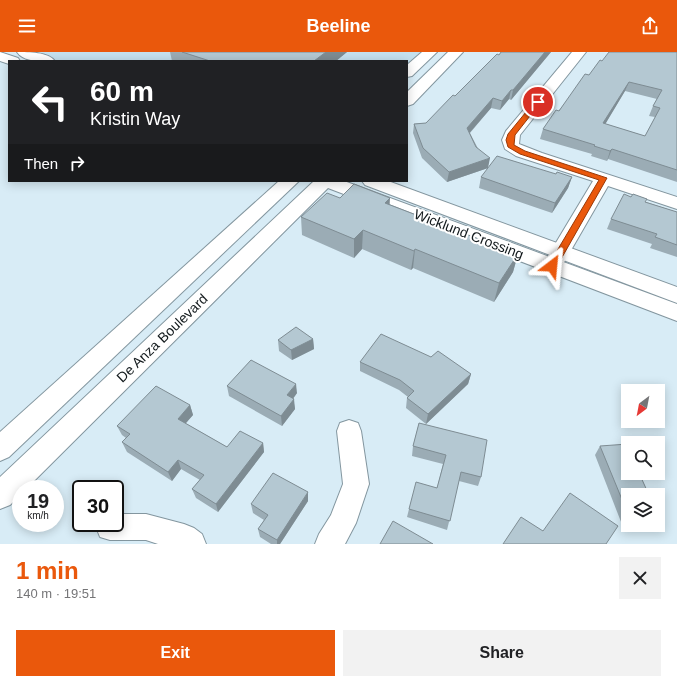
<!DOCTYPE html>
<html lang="en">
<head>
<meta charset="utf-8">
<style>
  body { margin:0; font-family:Arial,sans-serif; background:#f2f2f2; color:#202124; height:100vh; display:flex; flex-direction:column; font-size:15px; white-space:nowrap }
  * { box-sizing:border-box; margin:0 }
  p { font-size:13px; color:#757577 }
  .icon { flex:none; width:22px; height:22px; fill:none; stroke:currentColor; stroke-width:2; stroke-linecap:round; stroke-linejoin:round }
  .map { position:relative; height:492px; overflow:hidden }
  .sheet { display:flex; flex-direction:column; background:#fff; flex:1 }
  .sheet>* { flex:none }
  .banner { position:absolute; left:8px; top:8px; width:400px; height:122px; border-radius:0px; box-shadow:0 2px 10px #0003; background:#202124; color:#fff; overflow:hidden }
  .needle { width:26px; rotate:212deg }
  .controls { position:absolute; left:621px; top:332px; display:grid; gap:8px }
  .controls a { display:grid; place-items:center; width:44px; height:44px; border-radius:0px; background:#fff; box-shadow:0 2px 10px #0003; font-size:20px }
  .speed { position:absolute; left:12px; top:428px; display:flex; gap:8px; font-size:20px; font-weight:700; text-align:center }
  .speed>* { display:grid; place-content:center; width:52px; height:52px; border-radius:50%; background:#fff; box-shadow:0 2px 10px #0003; line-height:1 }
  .speed small { font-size:10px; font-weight:400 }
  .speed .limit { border:2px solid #111; border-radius:6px; background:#fff; color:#111 }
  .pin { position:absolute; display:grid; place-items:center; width:34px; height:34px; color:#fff; margin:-17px; border:2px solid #fff; border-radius:50%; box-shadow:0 1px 4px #0007 }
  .me { position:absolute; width:44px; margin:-22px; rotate:29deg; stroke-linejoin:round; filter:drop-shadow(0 0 3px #0008) }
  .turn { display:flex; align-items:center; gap:14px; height:84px; padding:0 16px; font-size:18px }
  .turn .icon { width:52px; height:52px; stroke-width:2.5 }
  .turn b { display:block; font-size:28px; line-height:34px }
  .then { display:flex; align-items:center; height:38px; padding:0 16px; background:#0003; gap:8px; font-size:15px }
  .round { display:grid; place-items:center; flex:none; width:42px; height:42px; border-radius:0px; background:#f2f2f2 }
  .overview { display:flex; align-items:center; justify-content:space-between; height:68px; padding:0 16px }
  h1 { font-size:24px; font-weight:600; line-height:30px; color:#ea580c }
  .cta { display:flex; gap:8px; margin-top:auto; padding:8px 16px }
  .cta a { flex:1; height:46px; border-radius:0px; background:#ea580c; color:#fff; font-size:16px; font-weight:600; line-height:46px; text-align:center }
  .cta a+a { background:#f2f2f2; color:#202124 }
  header { display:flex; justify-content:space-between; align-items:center; height:52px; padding:0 16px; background:#ea580c; color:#fff; font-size:18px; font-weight:600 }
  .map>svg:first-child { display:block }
  .built { fill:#c5e1ef }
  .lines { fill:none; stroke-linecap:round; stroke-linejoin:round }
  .street-casing { stroke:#83969f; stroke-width:2 }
  .secondary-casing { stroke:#83969f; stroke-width:2 }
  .street { fill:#fff; fill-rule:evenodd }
  .secondary { fill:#fff; fill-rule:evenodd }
  .wall { fill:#9bacb5; fill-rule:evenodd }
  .shaded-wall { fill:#7e8c93 }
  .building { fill:#b4c8d2; stroke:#7e8c93; fill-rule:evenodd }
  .route { fill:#ea580c; stroke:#983908 }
  .labels { text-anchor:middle; stroke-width:4; stroke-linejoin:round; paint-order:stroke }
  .street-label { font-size:14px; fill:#11181b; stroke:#fff }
</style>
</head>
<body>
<header><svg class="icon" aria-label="menu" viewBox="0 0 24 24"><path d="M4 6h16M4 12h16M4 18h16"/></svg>Beeline<svg class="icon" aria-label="share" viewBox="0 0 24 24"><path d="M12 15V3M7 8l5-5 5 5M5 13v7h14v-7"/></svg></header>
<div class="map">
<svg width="677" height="492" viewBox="0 0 677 492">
  <rect width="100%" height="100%" fill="#d8ecf6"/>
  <!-- built -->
  <polygon class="built" points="32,0 426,0 407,17 407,9 57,9"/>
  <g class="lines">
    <!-- street casing -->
    <g class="street-casing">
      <g id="street">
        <polygon points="572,0 586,0 520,83 519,92 542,101 677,145 677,157 608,134 559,219 552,221 545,219 542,214 593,129 516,104 505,97 502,88 506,79"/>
        <polygon points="349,368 358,371 361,379 369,432 356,471 345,492 315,492 319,482 331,463 343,432 337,379 340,371"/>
        <polygon points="115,462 146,462 184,472 194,476 202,482 206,492 158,492 146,488 110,488 100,485 96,475 98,471 115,471"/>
      </g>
    </g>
    <!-- secondary casing -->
    <g class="secondary-casing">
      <g id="secondary">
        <polygon points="0,0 18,6 20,9 9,9 9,12 0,9"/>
        <path d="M17,0C29,0 48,0 55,9C44,9 24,11 17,0Z"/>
        <polygon points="422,0 437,0 412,24 407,25 407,13"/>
        <polygon points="448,0 463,0 413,52 407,54 407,40"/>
        <polygon points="279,129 299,129 9,405 0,409 0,380"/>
        <polygon points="314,129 344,129 677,252 677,269 328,136 26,437 21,437 21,442 10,453 0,457 0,425"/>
        <polygon points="362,129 388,129 677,235 677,251 365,133"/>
      </g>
    </g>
    <!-- street -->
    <use href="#street" class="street"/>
    <!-- secondary -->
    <use href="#secondary" class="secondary"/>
  </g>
  <!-- wall -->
  <g class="wall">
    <polygon points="170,0 347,0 336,9 172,9"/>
    <polygon points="551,0 511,48 509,47 500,58 491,56 470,81 488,116 447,130 422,106 413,81 414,72 426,71 455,44 499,3"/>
    <path d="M677,0V130L608,107L607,109L591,104L592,102L540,87L543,77L589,23L602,9ZM625,39L657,47L653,54L649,64L655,65L645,84L605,72Z"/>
    <polygon points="556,122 572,125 568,136 552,161 479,136 481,125"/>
    <polygon points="340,146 389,152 518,202 513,220 494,250 413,216 411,218 362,197 354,206 302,183 301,165"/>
    <polygon points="646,150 677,160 677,205 650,196 652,192 607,177 611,167"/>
    <polygon points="313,287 314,297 292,308 279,299 278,288"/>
    <polygon points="431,305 471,322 468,332 426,372 406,356 407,346 408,345 399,338 360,319 360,310"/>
    <polygon points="227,334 297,341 293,347 295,357 282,374 229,344"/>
    <polygon points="190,353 193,363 185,371 227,395 263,391 264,400 218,460 196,446 192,437 200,428 181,417 172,429 127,400 122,390 126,386 122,383 117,374"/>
    <polygon points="419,371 481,425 478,434 459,429 447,478 407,465 409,457 437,436 443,412 412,404 413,394"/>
    <polygon points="600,394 628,421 649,421 647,424 641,425 628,443 628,473 643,473 623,475 595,403"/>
    <polygon points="308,449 280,492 271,492 260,485 258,477 264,468 253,461 251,452"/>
  </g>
  <!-- shaded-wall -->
  <g class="shaded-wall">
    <polygon points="326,0 347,0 336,9 314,9"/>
    <polygon points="545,0 551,0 511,48 513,38"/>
    <polygon points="629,30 625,39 600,81 603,71"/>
    <polygon points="511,38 509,47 500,58 502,49"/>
    <polygon points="493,46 491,56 465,86 467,76"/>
    <polygon points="612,97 608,107 607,109 610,99"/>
    <polygon points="490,106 488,116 447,130 449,120"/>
    <polygon points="572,125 568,136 552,161 555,151"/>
    <polygon points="390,146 389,164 385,151"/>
    <polygon points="363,178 362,197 354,206 354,187"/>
    <polygon points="415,197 413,216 411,218 414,199"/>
    <polygon points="518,202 513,220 494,250 499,231"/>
    <polygon points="313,287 314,297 292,308 291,298"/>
    <polygon points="471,322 468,332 426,372 428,362"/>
    <polygon points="296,332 297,341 288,353 287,343"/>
    <polygon points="294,347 295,357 282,374 281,364"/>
    <polygon points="190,353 193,363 181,377 178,367"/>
    <polygon points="263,391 264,400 218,460 216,452"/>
    <polygon points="178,408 181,417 172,429 168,420"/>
    <polygon points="308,440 308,449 280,492 277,492 277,488"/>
  </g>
  <!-- building -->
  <g class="building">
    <polygon points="182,0 326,0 314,9 210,9"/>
    <polygon points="501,0 545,0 513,38 511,38 502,49 493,46 467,76 476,95 490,106 449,120 423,96 414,72 426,71 453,43 455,44 497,2 499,3"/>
    <path d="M609,0H677V118L612,97L610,99L594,94L595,93L543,77L556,58L559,59L585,22L589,23L600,8L602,9ZM629,30L662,38L653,54L660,56L645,84L603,71Z"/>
    <polygon points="497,104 556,122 557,120 572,125 555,151 481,125"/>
    <polygon points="354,132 390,146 385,151 518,202 499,231 415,197 414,199 363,178 354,187 301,165 327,141 340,146"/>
    <polygon points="624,142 631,145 633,142 647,147 645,150 677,160 677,193 655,185 657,182 611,167"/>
    <polygon points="296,275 313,287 291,298 278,288"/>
    <polygon points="381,282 431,305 438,299 471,322 428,362 407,346 414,339 400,328 360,310"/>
    <polygon points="251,308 296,332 287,343 294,347 281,364 227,334"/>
    <polygon points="156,334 190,353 178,367 227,395 240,379 263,391 216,452 192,437 204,423 178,408 168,420 122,390 130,382 117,374"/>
    <polygon points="419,371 487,388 481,425 461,420 450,469 409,457 416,430 437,436 446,403 413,394"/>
    <polygon points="628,392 628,421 639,421 649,443 628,443 628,462 600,394"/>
    <polygon points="273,421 308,440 277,488 258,477 268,463 251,452"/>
    <polygon points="570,441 618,474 606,492 503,492 521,465 543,479"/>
    <polygon points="393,469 433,492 380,492"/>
  </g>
  <!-- route -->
  <polygon class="route" points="535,49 541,50 515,83 514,93 525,99 607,126 556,216 552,217 548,214 599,128 520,102 508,95 506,88 508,82"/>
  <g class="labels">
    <!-- street labels -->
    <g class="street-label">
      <text transform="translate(469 182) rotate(21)" y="5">Wicklund Crossing</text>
      <text transform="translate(162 286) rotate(-44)" y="5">De Anza Boulevard</text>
    </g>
  </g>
</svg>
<div class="controls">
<a><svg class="needle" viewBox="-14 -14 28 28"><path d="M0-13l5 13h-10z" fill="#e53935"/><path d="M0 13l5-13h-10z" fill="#757577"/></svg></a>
<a><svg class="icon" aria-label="search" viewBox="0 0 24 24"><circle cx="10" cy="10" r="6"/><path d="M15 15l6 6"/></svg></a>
<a><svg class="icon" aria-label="layers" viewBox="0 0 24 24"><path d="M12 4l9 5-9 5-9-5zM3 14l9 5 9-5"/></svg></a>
</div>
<div class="speed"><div>19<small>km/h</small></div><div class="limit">30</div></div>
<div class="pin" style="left:538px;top:50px;background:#d93025"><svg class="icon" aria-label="arrive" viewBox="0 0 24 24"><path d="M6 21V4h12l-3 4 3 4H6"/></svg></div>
<svg class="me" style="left:552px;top:214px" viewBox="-20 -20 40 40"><path d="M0-17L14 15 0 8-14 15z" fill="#ea580c" stroke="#fff" stroke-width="4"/></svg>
<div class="banner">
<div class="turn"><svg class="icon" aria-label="left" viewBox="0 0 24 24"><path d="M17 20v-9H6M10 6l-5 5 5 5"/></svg><div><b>60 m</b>Kristin Way</div></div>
<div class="then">Then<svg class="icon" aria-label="right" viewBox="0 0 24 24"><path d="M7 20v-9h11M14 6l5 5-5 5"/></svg></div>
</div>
</div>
<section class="sheet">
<div class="overview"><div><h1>1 min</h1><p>140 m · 19:51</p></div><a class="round"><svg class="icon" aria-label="close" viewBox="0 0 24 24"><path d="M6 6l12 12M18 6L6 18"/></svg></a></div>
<div class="cta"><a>Exit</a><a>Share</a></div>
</section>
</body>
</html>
